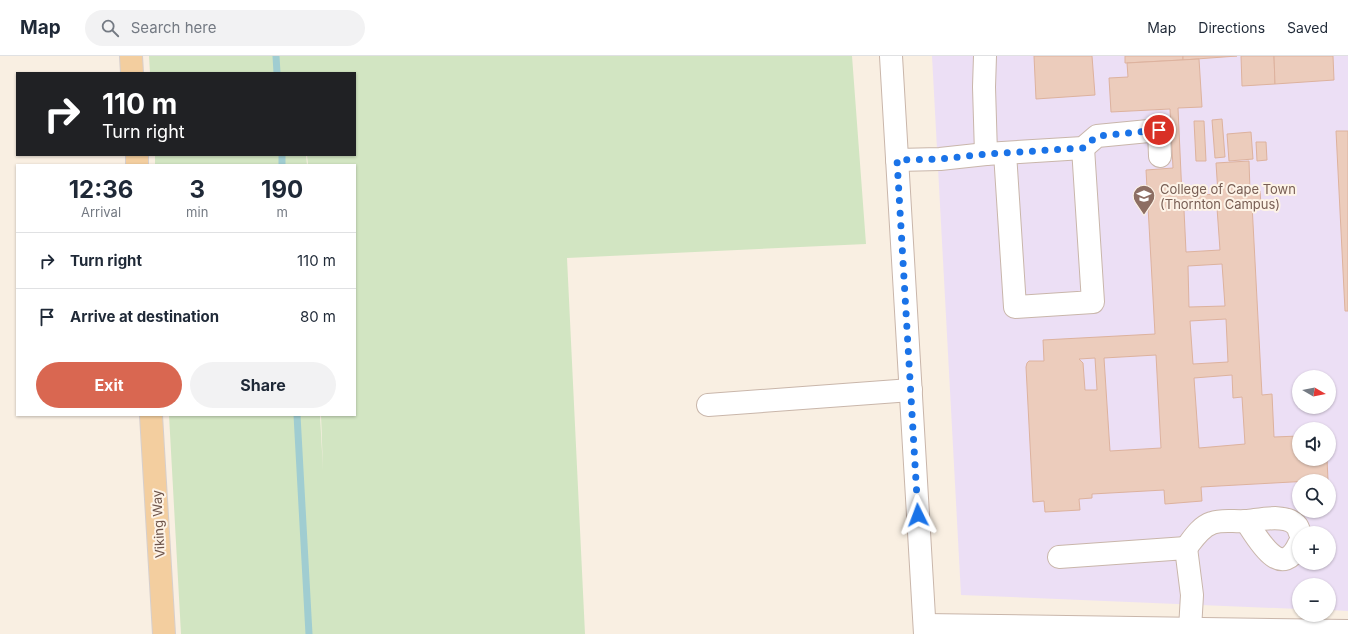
<!DOCTYPE html>
<html lang="en">
<head>
<meta charset="utf-8">
<style>
  body { margin:0; font-family:Inter,sans-serif; background:#f2f2f3; color:#1f2937; height:100vh; display:flex; flex-direction:column; font-size:15px; white-space:nowrap }
  * { box-sizing:border-box; margin:0 }
  p { font-size:13px; color:#747a83 }
  .icon { flex:none; width:22px; height:22px; fill:none; stroke:currentColor; stroke-width:2; stroke-linecap:round; stroke-linejoin:round }
  .map { position:relative; flex:1; overflow:hidden }
  .panel { position:absolute; left:16px; top:108px; width:340px; height:252px; display:flex; flex-direction:column; background:#fff; border-radius:0px; box-shadow:0 1px 3px #0004 }
  .panel>* { flex:none }
  .guide { position:absolute; left:16px; top:16px; width:340px; height:84px; border-radius:0px; box-shadow:0 1px 3px #0004; background:#202124; color:#fff; overflow:hidden }
  .needle { width:26px; rotate:99deg }
  .controls { position:absolute; left:1292px; top:314px; display:grid; gap:8px }
  .controls a { display:grid; place-items:center; width:44px; height:44px; border-radius:50%; background:#fff; box-shadow:0 1px 3px #0004; font-size:20px }
  .pin { position:absolute; display:grid; place-items:center; width:34px; height:34px; color:#fff; margin:-17px; border:2px solid #fff; border-radius:50%; box-shadow:0 1px 4px #0007 }
  .me { position:absolute; width:44px; margin:-22px; rotate:357deg; stroke-linejoin:round; filter:drop-shadow(0 0 3px #0008) }
  .turn { display:flex; align-items:center; gap:14px; height:84px; padding:0 20px; font-size:18px }
  .turn .icon { width:52px; height:52px; stroke-width:2.5 }
  .turn b { display:block; font-size:28px; line-height:34px }
  .eta { display:flex; justify-content:space-evenly; align-items:center; height:68px; text-align:center }
  .eta b { font-size:24px; font-weight:700; line-height:28px }
  .primary-button { display:flex; gap:8px; margin-top:auto; padding:8px 20px }
  .primary-button a { flex:1; height:46px; border-radius:24px; background:#d96751; color:#fff; font-size:16px; font-weight:700; line-height:46px; text-align:center }
  .primary-button a+a { background:#f2f2f3; color:#1f2937 }
  ul { padding:0; list-style:none }
  li { display:flex; align-items:center; gap:12px; height:56px; padding:0 20px; border-top:1px solid #e0e1e3 }
  li div { flex:1 }
  li b { display:block; font-size:15px }
  li em { font-style:normal }
  header { display:flex; align-items:center; gap:24px; box-sizing:border-box; height:56px; padding:0 20px; background:#fff; border-bottom:1px solid #e0e1e3 }
  header strong { font-size:19px }
  nav { display:flex; gap:22px; margin-inline-start:auto; font-size:14px }
  .search { width:280px; height:36px; background:#f2f2f3; display:flex; align-items:center; gap:10px; box-sizing:border-box; padding:0 14px; border-radius:22px; color:#747a83; font-size:15px }
  .map>svg:first-child { display:block }
  .education { fill:#ecdff5; fill-rule:evenodd }
  .green { fill:#d2e5c2 }
  .lines { fill:none; stroke-linecap:round; stroke-linejoin:round }
  .stream { stroke:#a0cdd1; stroke-width:7 }
  .building { fill:#ecccbc; stroke:#ddb29e; fill-rule:evenodd }
  .minor-casing { stroke:#c9b6aa; stroke-width:24 }
  .major-casing { stroke:#d6cfcd; stroke-width:24 }
  .minor { stroke:#fff; stroke-width:22 }
  .major { stroke:#f3ce9f; stroke-width:22 }
  .route { stroke:#1a73e8; stroke-width:7; stroke-dasharray:0 12.6 }
  .labels { text-anchor:middle; stroke-width:4; stroke-linejoin:round; paint-order:stroke }
  .education-label { font-size:13px; fill:#785e54; stroke:#fdf3e7; text-anchor:start }
  .street-label { font-size:13px; fill:#6e554b; stroke:#fdf3e7 }
</style>
</head>
<body>
<header>
<strong>Map</strong>
<div class="search"><svg class="icon" aria-label="search" viewBox="0 0 24 24"><circle cx="10" cy="10" r="6"/><path d="M15 15l6 6"/></svg>Search here</div>
<nav><a>Map</a><a>Directions</a><a>Saved</a></nav>
</header>
<div class="map">
<svg width="1348" height="578" viewBox="0 0 1348 578">
  <rect width="100%" height="100%" fill="#f9efe2"/>
  <!-- education -->
  <path class="education" d="M932,0H1348V555L1329,554V529H1299V553L961,539ZM1299,321H1329V351H1299ZM1299,373H1329V403H1299ZM1299,425H1329V455H1299ZM1299,477H1329V507H1299Z"/>
  <!-- green -->
  <g class="green">
    <polygon points="149,0 852,0 866,188 567,202 585,578 181,578 169,359 320,359 323,414 321,359 355,359 355,109 308,109 307,99 355,99 355,17 150,17"/>
    <polygon points="155,99 306,99 307,109 155,109"/>
  </g>
  <g class="lines">
    <!-- stream -->
    <g class="stream">
      <polyline points="276,0 277,17"/>
      <polyline points="282,99 282,109"/>
      <polyline points="297,359 309,578"/>
    </g>
  </g>
  <!-- building -->
  <g class="building">
    <polygon points="1034,0 1092,0 1095,39 1036,43"/>
    <polygon points="1125,0 1183,0 1183,4 1125,7"/>
    <polygon points="1183,0 1237,0 1183,4"/>
    <polygon points="1241,0 1274,0 1275,28 1242,30"/>
    <polygon points="1274,0 1333,0 1334,24 1275,28"/>
    <path d="M1199,3L1202,51L1178,52L1182,140L1218,138L1216,107L1249,105L1250,135H1260L1261,148H1252L1262,339L1272,338L1274,381L1299,380V403H1327L1328,424L1201,431L1202,445L1165,448L1164,434L1092,438V442L1079,443L1080,454L1045,456L1044,445L1033,446L1026,311L1027,307L1029,305H1044L1043,284L1155,278L1146,114L1173,112L1170,53L1111,56L1109,22L1128,21L1127,7ZM1217,152L1220,194L1186,196L1184,154ZM1222,208L1225,250L1189,251L1188,210ZM1226,263L1228,306L1193,308L1190,265ZM1156,299L1161,392L1110,395L1104,302ZM1095,302L1097,334H1085L1083,307L1079,303ZM1232,319L1233,342L1242,341L1245,388L1199,392L1194,322Z"/>
    <polygon points="1222,63 1225,101 1215,102 1212,64"/>
    <polygon points="1194,65 1204,65 1206,105 1196,105"/>
    <polygon points="1336,75 1348,75 1348,255 1345,255"/>
    <polygon points="1251,76 1253,103 1229,105 1227,78"/>
    <polygon points="1256,86 1266,86 1267,104 1257,105"/>
  </g>
  <g class="lines">
    <!-- minor casing -->
    <g class="minor-casing">
      <g id="minor">
        <polyline points="891,0 925,578"/>
        <polyline points="985,0 984,31 986,98"/>
        <polyline points="1005,97 1015,251 1093,246 1083,92"/>
        <polyline points="897,104 940,103 986,98 1083,92 1097,80 1159,74 1160,100"/>
        <polyline points="708,349 911,334"/>
        <path d="M1246,465C1258,483 1281,526 1299,488"/>
        <path d="M1186,492C1193,483 1200,471 1212,467C1223,463 1234,466 1246,465C1259,464 1285,457 1296,469C1298,470 1299,475 1300,477"/>
        <polyline points="1059,501 1186,492 1192,539 1190,573"/>
        <polyline points="925,569 1348,575"/>
      </g>
    </g>
    <!-- major casing -->
    <g class="major-casing">
      <g id="major">
        <polyline points="131,0 132,17"/>
        <polyline points="137,99 137,109"/>
        <polyline points="151,359 164,578"/>
      </g>
    </g>
    <!-- minor -->
    <use href="#minor" class="minor"/>
    <!-- major -->
    <use href="#major" class="major"/>
  </g>
  <g class="lines">
    <!-- route -->
    <polyline class="route" points="918,459 897,104 940,103 986,98 1083,92 1097,80 1159,74"/>
  </g>
  <!-- icons -->
  <defs>
    <g id="university-pin" transform="scale(1.15)"><path d="M0 17L-7.5 6A9.5 9.5 0 1 1 7.5 6Z" fill="#8d6e63" stroke="#fdf3e7"/><path d="M0-5L7-2L0 1L-7-2ZM-4 1L0 2.5L4 1V4Q0 6-4 4Z" fill="#fff"/></g>
  </defs>
  <g fill-rule="evenodd">
    <use href="#university-pin" x="1144" y="140"/>
  </g>
  <g class="labels">
    <!-- education labels -->
    <g class="education-label">
      <text x="1160" y="138">College of Cape Town<tspan x="1160" dy="15">(Thornton Campus)</tspan></text>
    </g>
    <!-- street labels -->
    <g class="street-label">
      <text transform="translate(158 468) rotate(-93)" y="5">Viking Way</text>
    </g>
  </g>
</svg>
<div class="controls">
<a><svg class="needle" viewBox="-14 -14 28 28"><path d="M0-13l5 13h-10z" fill="#e53935"/><path d="M0 13l5-13h-10z" fill="#747a83"/></svg></a>
<a><svg class="icon" aria-label="sound" viewBox="0 0 24 24"><path d="M4 9h4l5-4v14l-5-4H4zM17 9q2 3 0 6"/></svg></a>
<a><svg class="icon" aria-label="search" viewBox="0 0 24 24"><circle cx="10" cy="10" r="6"/><path d="M15 15l6 6"/></svg></a>
<a>+</a>
<a>−</a>
</div>
<div class="pin" style="left:1159px;top:74px;background:#d93025"><svg class="icon" aria-label="arrive" viewBox="0 0 24 24"><path d="M6 21V4h12l-3 4 3 4H6"/></svg></div>
<svg class="me" style="left:918px;top:459px" viewBox="-20 -20 40 40"><path d="M0-17L14 15 0 8-14 15z" fill="#1a73e8" stroke="#fff" stroke-width="4"/></svg>
<div class="guide">
<div class="turn"><svg class="icon" aria-label="right" viewBox="0 0 24 24"><path d="M7 20v-9h11M14 6l5 5-5 5"/></svg><div><b>110 m</b>Turn right</div></div>
</div>
<section class="panel">
<div class="eta">
<div><b>12:36</b><p>Arrival</p></div>
<div><b>3</b><p>min</p></div>
<div><b>190</b><p>m</p></div>
</div>
<ul>
<li><svg class="icon" aria-label="right" viewBox="0 0 24 24"><path d="M7 20v-9h11M14 6l5 5-5 5"/></svg><div><b>Turn right</b></div><em>110 m</em></li>
<li><svg class="icon" aria-label="arrive" viewBox="0 0 24 24"><path d="M6 21V4h12l-3 4 3 4H6"/></svg><div><b>Arrive at destination</b></div><em>80 m</em></li>
</ul>
<div class="primary-button"><a>Exit</a><a>Share</a></div>
</section>
</div>
</body>
</html>
